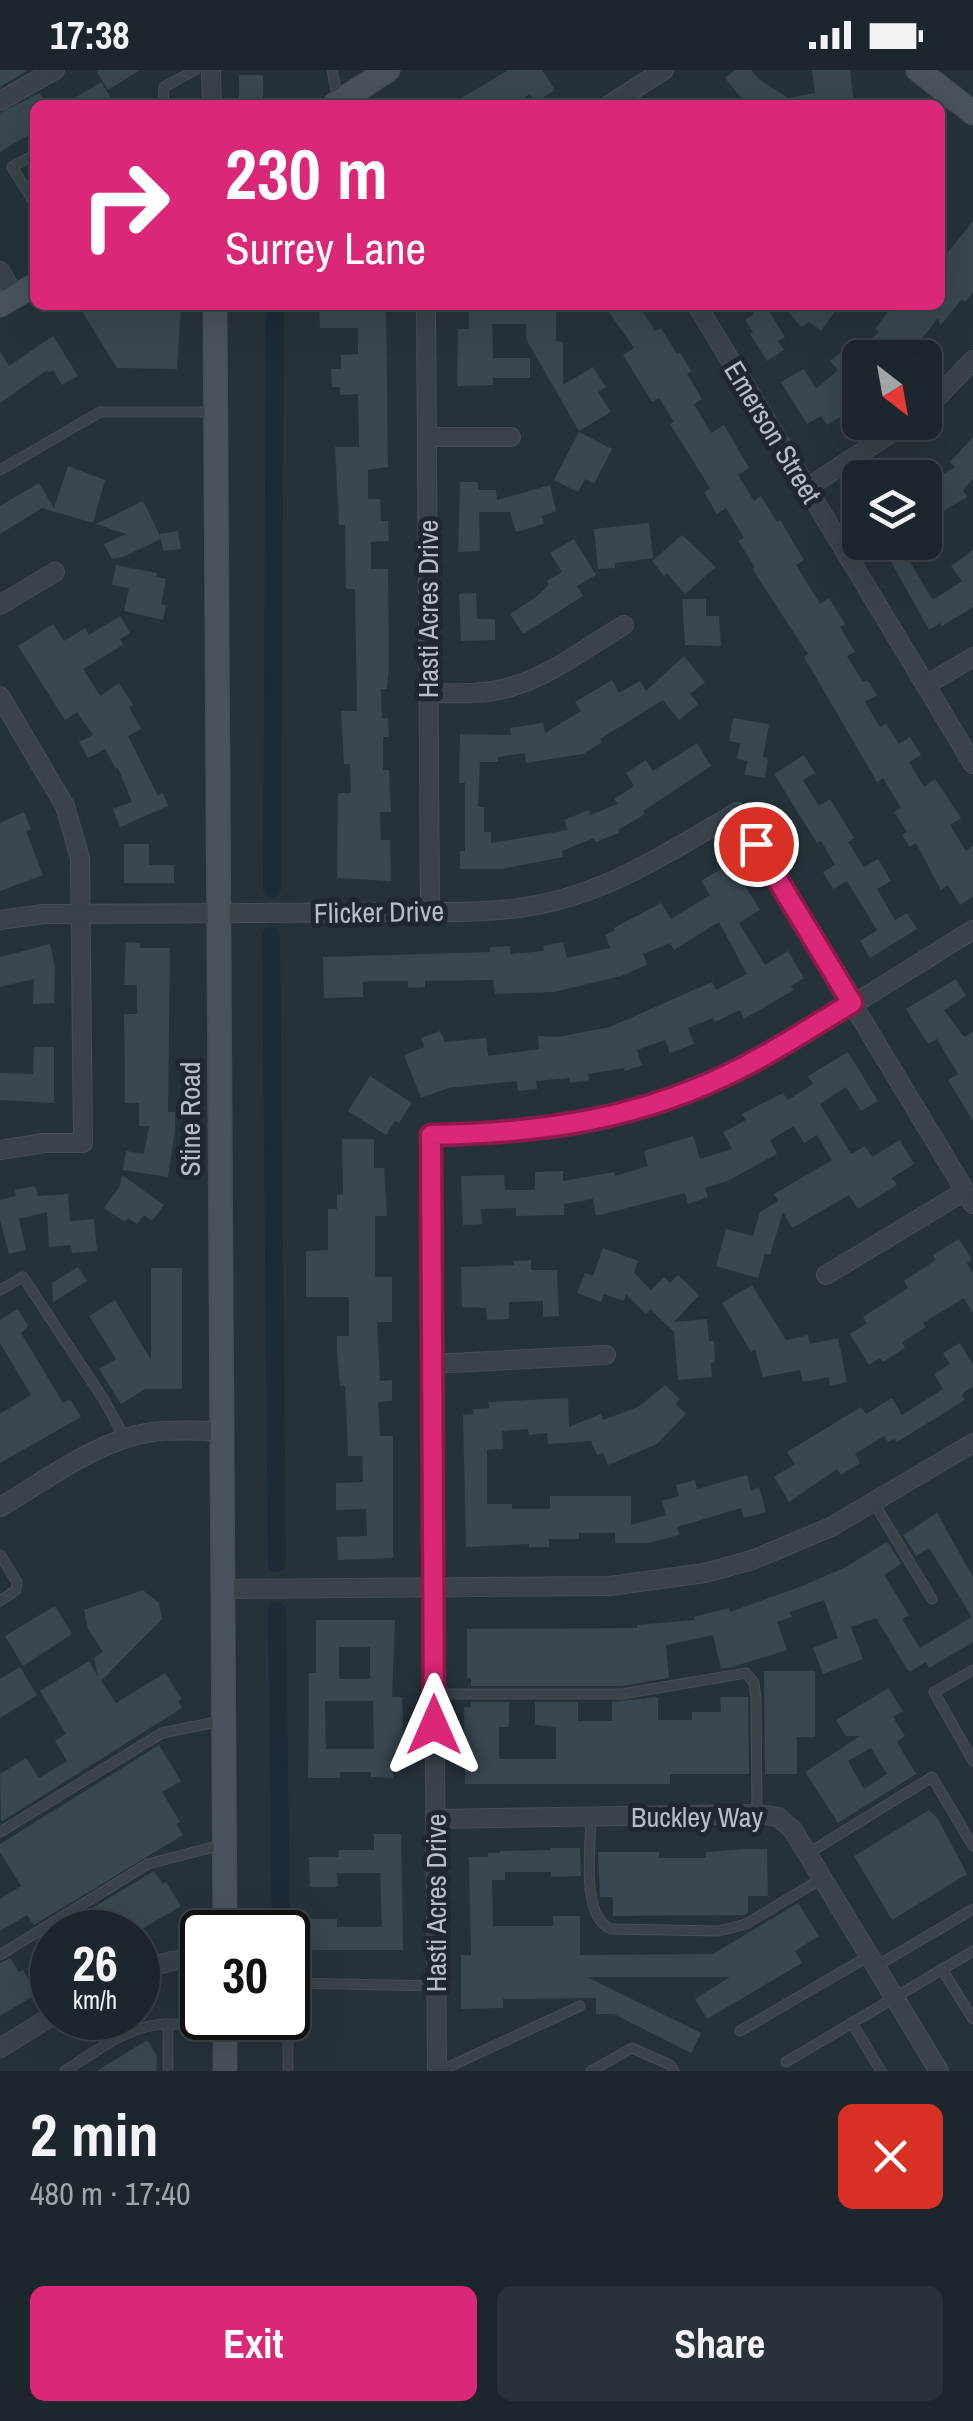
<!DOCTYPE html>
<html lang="en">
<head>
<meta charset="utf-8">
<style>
  body { margin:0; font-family:"Archivo Narrow",sans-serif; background:#293238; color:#f1f3f6; height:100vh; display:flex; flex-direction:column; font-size:38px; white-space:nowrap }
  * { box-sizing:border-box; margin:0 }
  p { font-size:32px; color:#a0a5a9 }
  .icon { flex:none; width:55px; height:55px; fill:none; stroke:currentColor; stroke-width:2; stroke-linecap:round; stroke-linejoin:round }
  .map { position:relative; height:2001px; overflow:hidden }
  .panel { display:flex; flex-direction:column; background:#1c262c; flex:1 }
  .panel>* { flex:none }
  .top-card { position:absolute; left:30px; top:30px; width:915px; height:210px; border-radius:15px; box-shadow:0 10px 40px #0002,0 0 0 2px #3a4348; background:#db2777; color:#fff; overflow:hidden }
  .needle { width:65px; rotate:149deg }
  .tools { position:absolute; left:842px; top:270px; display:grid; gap:20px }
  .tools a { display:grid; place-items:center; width:100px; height:100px; border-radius:15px; background:#1c262c; box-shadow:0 10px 40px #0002,0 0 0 2px #3a4348; font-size:50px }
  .speed { position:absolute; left:30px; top:1840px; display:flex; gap:20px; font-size:50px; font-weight:700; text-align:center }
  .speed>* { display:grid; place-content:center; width:130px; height:130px; border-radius:50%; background:#1c262c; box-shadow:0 10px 40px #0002,0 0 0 2px #3a4348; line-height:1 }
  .speed small { font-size:25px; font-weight:400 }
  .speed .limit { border:5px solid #111; border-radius:15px; background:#fff; color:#111 }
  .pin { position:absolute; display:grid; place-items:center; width:85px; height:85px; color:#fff; margin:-42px; border:5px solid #fff; border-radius:50%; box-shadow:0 2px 10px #0007 }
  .me { position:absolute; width:110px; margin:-55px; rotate:0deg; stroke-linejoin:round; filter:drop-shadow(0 0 8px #0008) }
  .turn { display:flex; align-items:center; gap:35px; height:210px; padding:0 30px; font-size:45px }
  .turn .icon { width:130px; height:130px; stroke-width:2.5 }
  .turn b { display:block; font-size:70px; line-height:85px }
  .round { display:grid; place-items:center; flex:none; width:105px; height:105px; border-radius:15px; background:#293238 }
  .head { display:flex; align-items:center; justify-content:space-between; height:170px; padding:0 30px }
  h1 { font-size:60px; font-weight:700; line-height:75px }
  .primary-button { display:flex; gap:20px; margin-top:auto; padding:20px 30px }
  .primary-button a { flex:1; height:115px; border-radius:15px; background:#db2777; color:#fff; font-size:40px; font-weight:700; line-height:115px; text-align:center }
  .primary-button a+a { background:#293238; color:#f1f3f6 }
  .status { display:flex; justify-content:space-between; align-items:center; height:70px; padding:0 50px; background:#1c262c; direction:ltr }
  .status svg { height:28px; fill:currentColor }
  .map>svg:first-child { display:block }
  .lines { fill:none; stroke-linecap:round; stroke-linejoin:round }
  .canal { stroke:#1b2b37; stroke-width:18 }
  .building { fill:#394750; fill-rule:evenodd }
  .lane-casing { stroke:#464f56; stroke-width:11 }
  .street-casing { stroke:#464f56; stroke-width:20 }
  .secondary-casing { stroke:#464f56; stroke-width:25 }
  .lane { stroke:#3a434a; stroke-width:9 }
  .street { stroke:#3a434a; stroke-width:18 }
  .secondary { stroke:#48535d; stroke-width:22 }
  .route-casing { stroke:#8e194d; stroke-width:25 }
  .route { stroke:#db2777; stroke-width:18 }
  .labels { text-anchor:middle; stroke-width:10; stroke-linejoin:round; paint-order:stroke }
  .street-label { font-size:28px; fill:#b6bec6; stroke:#1f282f }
</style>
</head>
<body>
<div class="status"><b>17:38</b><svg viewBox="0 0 49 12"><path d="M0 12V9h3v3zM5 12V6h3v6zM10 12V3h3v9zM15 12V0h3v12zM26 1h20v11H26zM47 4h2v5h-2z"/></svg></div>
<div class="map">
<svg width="973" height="2001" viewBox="0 0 973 2001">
  <rect width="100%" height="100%" fill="#26323a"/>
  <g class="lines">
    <!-- canal -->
    <g class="canal">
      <polyline points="272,818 275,235"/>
      <polyline points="271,866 277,1493"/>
      <polyline points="277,1541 281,1859"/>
    </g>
  </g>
  <!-- building -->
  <g class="building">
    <polygon points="0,0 26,0 27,1 0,17"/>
    <polygon points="96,0 140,0 108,20"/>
    <polygon points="508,0 542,0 555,20 536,32 530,24 512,35 450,35"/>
    <polygon points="735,0 751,0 759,9 788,28 815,23 812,0 850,0 854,35 747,35 725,8"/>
    <rect x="239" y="5" width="24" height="30"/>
    <polygon points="101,12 115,35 63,35"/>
    <polygon points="40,23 48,35 35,35 35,61 0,82 0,43"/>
    <polygon points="973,151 973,222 965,232 962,229 940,256 938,248 916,276 931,288 860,288 860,318 846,329 853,339 827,355 821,346 807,354 781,312 804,299 816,319 838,300 830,291 845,279 851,285 879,262 875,259 893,235 940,235 940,192"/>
    <polygon points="78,235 181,235 177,299 117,298"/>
    <polygon points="319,235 386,235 388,397 368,400 368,429 380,429 381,451 388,451 389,471 371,472 371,499 388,499 389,596 387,619 381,619 382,648 388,648 389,667 383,667 383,700 389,700 391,742 380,742 381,770 390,770 391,811 337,808 338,723 351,723 350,694 344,694 341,641 357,641 355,519 346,519 345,455 339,455 335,377 359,377 358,324 340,325 340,317 332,317 331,299 341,299 341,285 358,284 358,258 320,258"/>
    <polygon points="469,235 556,235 556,271 563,272 563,315 593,297 606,317 598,322 611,342 579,361 526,269 526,254 492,254 493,288 530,288 530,308 493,308 493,315 457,316 458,259 469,259"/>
    <polygon points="604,235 639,235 655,261 661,258 677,284 680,283 691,301 687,304 702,329 694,334 711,363 724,355 749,398 738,405 754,431 761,426 777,452 780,450 804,490 796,495 820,534 829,528 845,554 840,557 855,582 847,586 863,612 867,610 877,625 865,632 880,657 886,654 899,674 910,667 921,685 909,692 924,717 935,709 961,748 950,755 966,781 973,776 973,827 960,835 948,815 941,820 916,773 910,777 902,765 907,762 894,742 901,738 883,708 877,712 804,587 808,584 752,499 755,497 738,471 744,468 726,438 717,444 704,422 710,418 670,354 674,352 659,328 652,332 623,285 634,278"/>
    <polygon points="748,235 765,235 785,267 778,271 784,280 767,291 750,264 753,262 745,250 754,244"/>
    <polygon points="783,235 839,235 821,261 809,252 801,257"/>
    <polygon points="53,266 78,306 62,315 53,300 48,303 47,300 0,333 0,281 9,296"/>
    <polygon points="579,362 612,379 594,414 585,409 578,422 554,410"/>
    <polygon points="973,367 973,409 963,420 967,427 925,452 925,415 955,397 950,392"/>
    <polygon points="68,396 105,410 93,453 42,438 0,464 0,436 39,413 54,438"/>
    <polygon points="460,412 478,412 478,420 496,420 497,430 550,415 556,441 542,446 544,454 516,462 510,442 479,442 480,481 458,482"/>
    <polygon points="143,431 161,468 160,464 178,461 181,479 163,481 161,469 123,487 112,489 104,474 126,464 96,454"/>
    <polygon points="649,453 653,488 615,493 615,498 598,499 594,459"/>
    <polygon points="682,465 716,497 685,524 667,503 664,506 652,491"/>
    <polygon points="574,469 596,505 577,516 583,526 523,564 510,544 536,527 549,515 547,511 562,502 550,483"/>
    <polygon points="880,472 898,472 933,530 962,511 951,496 973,480 973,537 942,556 940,553 929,560"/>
    <polygon points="116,495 157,503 156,507 166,509 161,534 166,535 163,550 124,541 129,518 112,515"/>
    <polygon points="476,523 477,549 495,549 495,570 461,571 459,524"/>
    <polygon points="682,529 706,529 706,546 719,546 721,576 685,575"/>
    <polygon points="120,546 130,563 120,569 123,575 83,599 100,626 119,613 133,635 129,637 141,659 128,666 158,726 163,723 168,736 120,757 113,739 132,732 118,698 116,699 105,679 88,688 79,672 93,665 77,642 65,650 18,576 53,554 64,571 85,558 89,565"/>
    <polygon points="684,586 705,612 690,624 698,634 679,650 663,630 600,669 602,672 583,684 526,693 525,683 498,687 498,692 480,692 478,737 484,737 484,762 491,762 491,773 568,760 564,750 589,740 590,745 618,734 614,729 634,716 626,703 646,690 653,701 697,673 711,696 643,741 645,744 618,760 619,763 596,772 594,768 562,781 563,787 502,799 460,799 460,781 465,781 465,713 459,713 460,664 511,665 510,658 543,653 545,663 581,641 575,632 612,610 619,623 640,611 646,621"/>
    <polygon points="733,648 769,654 763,687 768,688 765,708 745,705 747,691 737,689 740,673 729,671"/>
    <polygon points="804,685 815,703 803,710 819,736 830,729 854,768 848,772 864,797 878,789 891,811 877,819 895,850 907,843 917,859 870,888 860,871 877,860 847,811 833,819 823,802 835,795 821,771 817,773 774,704"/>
    <polygon points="24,742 31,759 26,761 43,805 0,821 0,753"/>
    <polygon points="124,774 149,774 149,795 174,795 174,813 124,813"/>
    <polygon points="731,793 760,840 739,853 765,895 788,881 804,908 791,916 794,920 744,949 740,940 715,952 713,948 688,958 694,974 670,983 665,970 637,980 642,995 625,1001 624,998 588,1004 589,1010 570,1013 569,1008 536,1011 537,1019 518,1021 517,1011 448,1018 421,1028 404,985 424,977 421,968 440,961 445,972 486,968 488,986 539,979 538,966 558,967 610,957 712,912 716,920 747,904 719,852 674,880 670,873 643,884 647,895 621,906 554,922 495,924 493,910 425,911 425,917 408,918 408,911 370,911 363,912 363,927 324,928 323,887 490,882 490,877 510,876 511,884 544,881 543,876 563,872 567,888 610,878 605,865 615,860 614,858 661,833 671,849 710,825 701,811"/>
    <polygon points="126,872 140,873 140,878 170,878 168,1042 175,1042 175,1060 168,1107 123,1100 126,1081 144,1084 149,1056 139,1056 139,1033 125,1033 124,944 137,944 137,915 124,915"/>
    <polygon points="50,874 55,897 54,933 33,934 34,909 0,917 0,887"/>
    <polygon points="956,909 966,926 944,940 964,967 973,962 973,1051 948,1010 958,1004 937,969 928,974 906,939"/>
    <polygon points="34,977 54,977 54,1033 0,1030 0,1003 33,1004"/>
    <polygon points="848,982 878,1031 861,1041 846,1017 820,1034 851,1084 865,1076 872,1087 900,1070 914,1094 892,1108 897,1115 858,1139 849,1125 792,1158 783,1142 770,1185 765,1184 758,1208 716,1196 726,1159 753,1166 760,1142 778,1131 774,1124 832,1090 817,1065 804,1073 794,1056 770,1070 777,1084 727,1111 705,1118 708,1127 688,1134 685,1123 596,1146 593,1129 564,1134 564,1145 516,1146 516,1138 481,1139 482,1154 463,1155 461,1106 504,1105 505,1120 535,1120 535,1102 563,1101 563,1111 614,1102 615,1106 648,1096 644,1081 693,1066 700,1089 732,1079 723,1062 746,1050 742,1044 783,1023 788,1030 813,1014 808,1006"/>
    <polygon points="370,1006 412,1033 399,1053 395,1051 386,1065 348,1041"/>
    <polygon points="342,1069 374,1069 374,1098 384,1098 387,1146 375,1146 375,1207 392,1207 392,1252 377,1252 380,1311 392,1310 392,1331 378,1332 380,1366 393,1366 393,1488 338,1490 337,1467 367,1466 366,1439 336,1440 336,1413 363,1412 362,1386 348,1386 345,1316 340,1316 337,1282 337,1266 349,1266 349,1227 306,1227 306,1181 328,1180 328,1139 337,1139 337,1125 343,1124"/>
    <polygon points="122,1105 164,1135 152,1151 144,1145 137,1154 128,1148 125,1152 104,1138 120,1116"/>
    <polygon points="35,1116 38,1126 68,1124 70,1151 94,1149 97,1181 72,1183 71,1175 49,1177 47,1142 19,1149 26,1180 9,1184 0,1150 0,1130 16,1126 15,1120"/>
    <polygon points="959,1169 972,1190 967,1193 973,1203 973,1243 964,1228 923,1253 926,1257 902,1272 905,1278 883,1292 880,1288 869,1295 850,1264 867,1253 863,1247 908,1218 904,1211 936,1190 933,1185"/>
    <polygon points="603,1178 638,1191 634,1203 651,1220 664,1207 670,1213 678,1205 699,1225 674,1252 707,1249 709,1271 714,1271 715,1292 711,1293 712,1307 678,1310 674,1262 650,1239 646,1244 626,1224 624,1231 604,1224 601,1232 577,1223 585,1203 593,1206"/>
    <polygon points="531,1190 531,1200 557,1200 559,1246 543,1247 543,1231 509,1232 509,1249 487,1250 486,1238 462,1237 461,1197 514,1195 514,1191"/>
    <polygon points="78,1197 87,1211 53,1232 52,1213"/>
    <polygon points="151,1198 182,1198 182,1319 145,1319 121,1334 99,1299 116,1289 89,1246 115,1230 151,1290"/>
    <polygon points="752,1215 786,1270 808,1265 810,1274 838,1268 847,1312 830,1316 829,1307 803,1312 800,1300 763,1307 755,1279 751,1282 722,1233"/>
    <polygon points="18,1239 28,1256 21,1263 63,1333 70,1329 81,1347 0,1393 0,1344 31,1325 0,1273 0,1250"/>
    <polygon points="960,1273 973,1295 973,1317 964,1322 962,1326 965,1330 897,1372 894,1369 888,1372 884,1366 855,1384 860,1393 841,1405 837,1399 789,1432 774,1407 795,1394 787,1382 861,1337 866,1344 892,1328 902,1345 937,1323 943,1319 934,1304 950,1294 943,1283"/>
    <polygon points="665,1315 680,1329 676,1334 686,1344 657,1374 608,1395 603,1383 597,1385 591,1371 548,1374 547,1363 529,1365 528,1359 502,1361 503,1379 487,1380 487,1434 512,1434 512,1439 550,1439 550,1426 631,1426 631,1455 666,1445 662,1431 679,1426 676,1415 695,1410 697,1419 747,1405 751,1421 759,1417 766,1442 744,1448 741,1438 677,1457 679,1465 648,1473 615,1473 615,1463 579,1463 579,1469 549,1469 549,1477 529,1477 529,1474 466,1477 463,1345 474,1344 473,1339 489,1338 488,1332 568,1328 569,1357 601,1344 603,1350 638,1337"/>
    <polygon points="937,1443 973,1507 973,1572 929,1598 926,1592 909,1602 876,1548 851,1557 863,1589 823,1604 813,1578 838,1568 824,1530 790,1542 792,1547 777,1552 787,1580 732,1597 721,1599 713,1565 666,1575 669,1608 621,1616 471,1616 471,1608 467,1608 467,1559 637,1558 637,1555 695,1550 694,1547 729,1538 730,1542 802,1516 846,1497 885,1473 889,1474 901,1494 884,1505 909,1545 902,1549 920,1578 972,1547 929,1478 916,1486 903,1465"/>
    <polygon points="143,1520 159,1533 162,1549 101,1611 116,1633 165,1603 182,1629 178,1631 182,1638 1,1752 0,1704 26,1688 39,1708 67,1691 55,1671 66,1664 40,1621 89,1591 98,1607 94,1588 103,1582 88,1559 84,1540"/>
    <polygon points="55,1536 72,1564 23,1596 5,1566"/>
    <path d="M316,1550H395L392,1627H402L403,1651L402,1683H393V1708L371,1707V1702H340V1708H308L309,1603H316ZM339,1577H370V1609H339ZM325,1631H373L374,1679H326Z"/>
    <polygon points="20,1597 37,1625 0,1648 0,1609"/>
    <polygon points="764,1601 815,1601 815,1667 797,1667 797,1704 765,1704"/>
    <path d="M888,1618L903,1641L893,1647L905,1666L897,1672L916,1704L838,1753L805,1702L860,1666H846L836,1650ZM871,1678L887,1704L864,1719L848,1691Z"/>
    <polygon points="658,1627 658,1650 692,1650 692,1642 721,1642 720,1627 748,1627 749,1704 670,1704 670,1714 465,1714 464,1637 471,1637 471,1632 509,1632 509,1657 499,1657 499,1689 556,1689 556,1657 535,1655 535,1632 578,1632 578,1651 612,1651 612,1632"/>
    <polygon points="159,1675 181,1711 162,1722 180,1752 176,1754 183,1765 34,1855 27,1845 0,1861 0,1829 21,1816 0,1782 0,1774"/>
    <polygon points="929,1740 938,1749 967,1804 892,1850 854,1786"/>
    <polygon points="374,1764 401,1764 403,1880 309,1880 309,1849 337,1849 337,1857 382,1857 380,1803 337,1803 338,1817 310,1817 309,1787 338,1787 339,1780 374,1780"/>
    <polygon points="551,1778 580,1778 581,1806 551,1807 551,1802 505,1802 505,1810 492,1810 493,1856 553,1856 553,1846 580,1846 580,1885 713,1884 798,1833 819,1866 795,1881 802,1893 707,1949 695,1929 730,1907 587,1907 701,1963 691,1983 614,1944 596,1944 596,1928 503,1929 503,1938 461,1939 461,1885 471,1885 469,1787 488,1787 488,1783 500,1783 500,1781 551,1780"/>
    <polygon points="744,1779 767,1779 768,1826 748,1826 748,1843 744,1845 613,1846 613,1827 600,1827 598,1782 659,1782 659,1788 706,1788 706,1782"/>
    <polygon points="154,1801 163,1814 166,1812 181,1836 137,1862 82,1862 96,1853 89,1840"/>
    <polygon points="10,1888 19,1902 23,1900 37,1924 0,1946 0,1893"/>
    <polygon points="147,1970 157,1986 156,2001 97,2001"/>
  </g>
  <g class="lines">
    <!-- lane casing -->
    <g class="lane-casing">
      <g id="lane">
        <polyline points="332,0 338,30"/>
        <polyline points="163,35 164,17 195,0"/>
        <polyline points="35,84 12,97 35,134"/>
        <polyline points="0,400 100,342 213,342"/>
        <polyline points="0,1220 23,1207 104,1330 125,1368"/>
        <polyline points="874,1433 932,1529"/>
        <polyline points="0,1485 17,1512 16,1520 0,1531"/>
        <polyline points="973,1600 934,1622 973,1691"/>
        <polyline points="434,1624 622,1624 746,1603 754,1613 756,1628 757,1743"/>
        <path d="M591,1746C591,1776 580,1846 611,1859L719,1861L746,1854L821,1809"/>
        <polyline points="0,1762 162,1663 221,1651"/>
        <polyline points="807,1784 932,1707 973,1776"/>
        <polyline points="0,1885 148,1794 221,1775"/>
        <polyline points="875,1897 973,1839"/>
        <polyline points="942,1899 973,1949"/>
        <polyline points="288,1927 294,1913 435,1916"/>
        <polyline points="288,1927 288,2001"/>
        <polyline points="740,1961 869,1886"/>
        <polyline points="786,1992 852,1953"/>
        <path d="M65,2001C97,1981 129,1954 168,1954"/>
        <polyline points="168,2001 168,1954 222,1955"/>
        <polyline points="440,2001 580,1936"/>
        <polyline points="591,2001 632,1978 670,1995 674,2001"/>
        <polyline points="881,2001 852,1953 973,1881"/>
      </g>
    </g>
    <!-- street casing -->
    <g class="street-casing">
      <g id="street">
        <polyline points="211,0 212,35"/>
        <polyline points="0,31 55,0"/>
        <polyline points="609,35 664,0"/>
        <polyline points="0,201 15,226"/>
        <polyline points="426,235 430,842"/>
        <polyline points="697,235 973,694"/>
        <polyline points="925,340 973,290"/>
        <polyline points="427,367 511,367"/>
        <polyline points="807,418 908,352"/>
        <polyline points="0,535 55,502"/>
        <polyline points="926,615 973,587"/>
        <path d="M428,623C454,623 481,625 507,618C549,607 587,577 624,555"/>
        <polyline points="0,626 65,736 80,788 83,1073 44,1073 0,1080"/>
        <path d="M0,850L43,844L430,842C464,842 498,842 531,836C608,823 671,781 737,742L973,1134"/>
        <polyline points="826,1205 965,1121"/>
        <polyline points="432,1294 606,1285"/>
        <path d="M0,1437C47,1410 97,1370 152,1362C175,1359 199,1361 222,1361"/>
        <polyline points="223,1519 610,1516 705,1503 752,1490 831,1457 973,1373"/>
        <polyline points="435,1749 757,1744 778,1747 793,1760 939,2001"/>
        <polyline points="138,1900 172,1891 202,1887"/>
        <polyline points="0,1978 52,1946"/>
        <path d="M437,2001L431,1065C493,1064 554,1063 614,1047C744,1013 858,929 973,860"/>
      </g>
    </g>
    <!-- secondary casing -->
    <g class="secondary-casing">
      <g id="secondary">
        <polyline points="918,0 973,43"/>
        <polyline points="334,35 388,0"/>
        <polyline points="0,235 35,215"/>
        <polyline points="215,235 225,1862"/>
        <polyline points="225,1948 225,2001"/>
      </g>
    </g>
    <!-- lane -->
    <use href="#lane" class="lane"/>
    <!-- street -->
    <use href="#street" class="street"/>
    <!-- secondary -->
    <use href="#secondary" class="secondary"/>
  </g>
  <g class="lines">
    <!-- route casing -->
    <g class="route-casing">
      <path id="route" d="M434,1655L431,1065C544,1063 643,1049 745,996C782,977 816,954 852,933L756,774"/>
    </g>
    <!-- route -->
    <use href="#route" class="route"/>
  </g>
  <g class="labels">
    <!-- street labels -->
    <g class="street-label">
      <text transform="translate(773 362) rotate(59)" y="10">Emerson Street</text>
      <text transform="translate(428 539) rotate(-90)" y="10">Hasti Acres Drive</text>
      <text transform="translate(379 842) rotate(-1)" y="10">Flicker Drive</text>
      <text transform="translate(190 1049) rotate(-90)" y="10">Stine Road</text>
      <text x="697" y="1757">Buckley Way</text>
      <text transform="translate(436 1833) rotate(-90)" y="10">Hasti Acres Drive</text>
    </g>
  </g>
</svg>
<div class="tools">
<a><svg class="needle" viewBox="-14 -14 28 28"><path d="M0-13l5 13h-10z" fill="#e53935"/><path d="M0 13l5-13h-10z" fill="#a0a5a9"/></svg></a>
<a><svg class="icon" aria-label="layers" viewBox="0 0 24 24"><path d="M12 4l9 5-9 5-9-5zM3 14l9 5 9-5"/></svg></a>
</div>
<div class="speed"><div>26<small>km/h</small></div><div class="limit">30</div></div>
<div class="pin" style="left:756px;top:774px;background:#d93025"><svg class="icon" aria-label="arrive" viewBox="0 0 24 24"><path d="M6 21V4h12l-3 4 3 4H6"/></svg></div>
<svg class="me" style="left:434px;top:1655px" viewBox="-20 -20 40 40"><path d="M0-17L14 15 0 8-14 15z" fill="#db2777" stroke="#fff" stroke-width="4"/></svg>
<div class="top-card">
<div class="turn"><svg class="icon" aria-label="right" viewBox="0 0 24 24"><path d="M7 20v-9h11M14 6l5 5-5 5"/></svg><div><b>230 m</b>Surrey Lane</div></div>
</div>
</div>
<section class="panel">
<div class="head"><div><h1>2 min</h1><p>480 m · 17:40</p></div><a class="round" style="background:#d93025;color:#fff"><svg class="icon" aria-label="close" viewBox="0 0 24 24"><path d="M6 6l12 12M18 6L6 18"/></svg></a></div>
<div class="primary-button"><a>Exit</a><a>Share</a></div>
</section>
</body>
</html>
